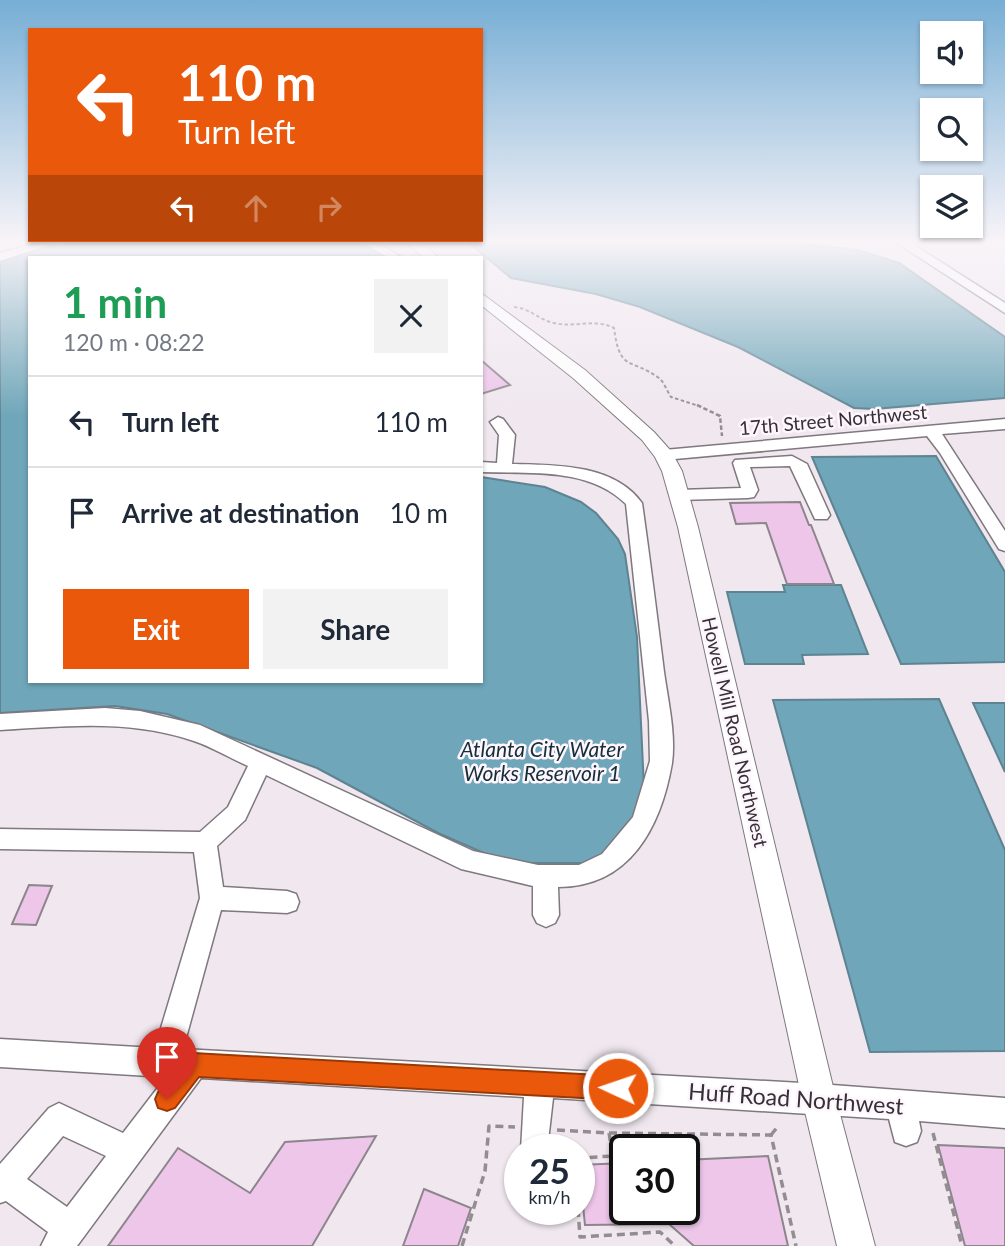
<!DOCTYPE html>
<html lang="en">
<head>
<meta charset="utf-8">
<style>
  body { margin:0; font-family:Lato,sans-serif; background:#f2f2f3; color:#1f2937; height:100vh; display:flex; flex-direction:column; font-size:26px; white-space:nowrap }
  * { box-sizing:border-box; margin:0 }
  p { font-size:23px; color:#747a83 }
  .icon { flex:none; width:38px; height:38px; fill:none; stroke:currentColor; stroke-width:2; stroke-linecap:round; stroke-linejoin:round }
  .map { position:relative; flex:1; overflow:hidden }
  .sheet { position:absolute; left:28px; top:256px; width:455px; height:427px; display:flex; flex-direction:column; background:#fff; border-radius:0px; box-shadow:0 2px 5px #0004 }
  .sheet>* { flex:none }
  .guide { position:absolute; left:28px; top:28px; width:455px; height:214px; border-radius:0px; box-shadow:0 2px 5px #0004; background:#ea580c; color:#fff; overflow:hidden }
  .controls { position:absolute; left:920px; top:21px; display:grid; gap:14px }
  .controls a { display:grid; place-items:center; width:63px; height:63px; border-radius:0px; background:#fff; box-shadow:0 2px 5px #0004; font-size:35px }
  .speed { position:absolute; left:504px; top:1134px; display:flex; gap:14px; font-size:35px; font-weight:700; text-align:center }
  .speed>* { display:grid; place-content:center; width:91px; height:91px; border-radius:50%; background:#fff; box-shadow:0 2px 5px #0004; line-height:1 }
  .speed small { font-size:18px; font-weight:400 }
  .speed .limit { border:4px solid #111; border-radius:10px; background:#fff; color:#111 }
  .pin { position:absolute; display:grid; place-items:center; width:60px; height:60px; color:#fff; margin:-72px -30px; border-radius:50% 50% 50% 0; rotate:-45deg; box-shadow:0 0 7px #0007 }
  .pin .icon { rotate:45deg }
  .me { position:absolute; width:77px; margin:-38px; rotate:273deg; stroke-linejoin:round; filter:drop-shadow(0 0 5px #0008) }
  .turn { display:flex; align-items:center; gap:24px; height:147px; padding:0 35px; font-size:32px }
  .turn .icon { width:91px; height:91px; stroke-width:2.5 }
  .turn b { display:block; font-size:49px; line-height:60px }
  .lanes { display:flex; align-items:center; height:66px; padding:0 35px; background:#0003; justify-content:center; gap:35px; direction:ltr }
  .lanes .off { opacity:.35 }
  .round { display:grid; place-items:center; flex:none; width:74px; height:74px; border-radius:0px; background:#f2f2f3 }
  .overview { display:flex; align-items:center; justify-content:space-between; height:119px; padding:0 35px }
  h1 { font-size:42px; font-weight:700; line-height:52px; color:#1e9e55 }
  .cta { display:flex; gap:14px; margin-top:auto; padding:14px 35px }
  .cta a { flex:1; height:80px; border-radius:0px; background:#ea580c; color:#fff; font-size:28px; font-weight:700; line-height:80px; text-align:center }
  .cta a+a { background:#f2f2f3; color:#1f2937 }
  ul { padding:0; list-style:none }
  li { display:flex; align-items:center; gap:21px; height:91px; padding:0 35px; border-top:2px solid #e0e1e3 }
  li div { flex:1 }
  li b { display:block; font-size:26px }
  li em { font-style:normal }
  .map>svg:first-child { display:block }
  .water { fill:#6fa6b9; stroke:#5e8391; stroke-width:2 }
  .building { fill:#edc6ea; stroke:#8d858c; stroke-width:2 }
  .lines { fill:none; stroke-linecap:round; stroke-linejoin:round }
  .minor-casing { stroke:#7f787f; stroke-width:3 }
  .major-casing { stroke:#7f787f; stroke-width:2 }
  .path-far2 { stroke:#938d92; stroke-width:2; stroke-dasharray:3.5 2.5; stroke-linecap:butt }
  .path-far1 { stroke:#938d92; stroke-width:2.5; stroke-dasharray:4.5 2.5; stroke-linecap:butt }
  .path { stroke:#938d92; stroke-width:3.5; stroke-dasharray:8 5; stroke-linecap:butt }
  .minor { fill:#fff; fill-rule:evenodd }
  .major { fill:#fff; fill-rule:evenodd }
  .route { fill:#ea580c; stroke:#983908; stroke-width:2 }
  .labels { text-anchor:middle; stroke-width:5; stroke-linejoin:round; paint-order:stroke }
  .street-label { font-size:19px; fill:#353235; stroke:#fef5fd }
  .water-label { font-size:21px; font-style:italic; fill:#132f38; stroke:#fef5fd }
  .near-street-label { font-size:23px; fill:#353235; stroke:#fef5fd }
</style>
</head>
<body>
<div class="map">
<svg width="1005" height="1246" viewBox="0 0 1005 1246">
  <rect width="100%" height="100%" fill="#f0e7ef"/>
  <!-- water -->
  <g class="water">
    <polygon points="72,243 359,243 388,257 30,257 30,681 481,681 481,477 545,487 581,502 596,513 618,539 625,554 637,637 645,810 614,851 587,863 523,863 493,857 438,833 317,768 167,714 115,706 0,713 0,261 32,251"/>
    <polygon points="469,243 795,243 858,250 899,263 1005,337 1005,398 874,409 854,408 738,347 640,307 596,294 511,278"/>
    <polygon points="936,456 1005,572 1005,662 901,664 812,457"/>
    <polygon points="783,585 841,585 868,654 802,655 804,664 745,664 727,592 785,592"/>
    <polygon points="939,699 1005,850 1005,1051 870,1052 773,700"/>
    <polygon points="973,703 1005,703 1005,772"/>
  </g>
  <!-- building -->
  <g class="building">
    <polygon points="481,360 510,385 481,394"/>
    <polygon points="800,502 809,525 811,525 834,584 787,584 766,523 736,524 730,503"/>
    <polygon points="29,885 52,886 36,925 12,924"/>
    <polygon points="376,1136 312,1246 108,1246 178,1148 250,1193 285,1142"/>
    <polygon points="938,1145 1005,1148 1005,1246 965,1246"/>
    <polygon points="768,1156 788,1246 694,1246 669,1224 585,1225 579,1165 625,1163 625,1209 684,1209 684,1160"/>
    <polygon points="424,1189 471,1208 458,1246 403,1246"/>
  </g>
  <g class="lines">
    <!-- minor casing -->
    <g class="minor-casing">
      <g id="minor">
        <polygon points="37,243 55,243 0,261 0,253"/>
        <polygon points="364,243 378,243 401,257 387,257"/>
        <polygon points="897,243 911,243 1005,303 1005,313"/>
        <path d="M498,417L503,419L515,435L512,464C556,465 614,464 642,503C650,559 657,616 664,672C668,701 676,734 672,763C661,827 630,887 558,887L559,915L555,923L546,927L537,923L533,915V886L461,869L266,775L245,820L217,846L223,887L287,891L296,894L299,902L296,910L287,913L221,910L183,1049L819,1084L1005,1098V1128L919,1121L921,1131L917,1142L906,1146L895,1142L889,1119L553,1098L547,1150H521L524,1097L201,1078L77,1246H41L48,1232L6,1201L0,1203V1164L49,1108L59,1103L123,1133L166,1077L0,1067V1039L155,1048L200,898L194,852L0,849V829L200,832L228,807L248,766C230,758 212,747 194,741C130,719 66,726 0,730V714L105,708L140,711L200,725L473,851L538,865H579L602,854L633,817L650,761L649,721L626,504C588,467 530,474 481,472V462L497,463L499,435L490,422ZM63,1136L106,1156L67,1207L27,1179Z"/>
        <polygon points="1005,419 1005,429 942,434 1005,531 1005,551 999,549 940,453 927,436 664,460 656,455 664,450"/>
        <polygon points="792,456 807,464 830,515 827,519 815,519 790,466 750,467 758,490 754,497 748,498 679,500 671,495 679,490 741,488 733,463 735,460"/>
      </g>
    </g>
    <!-- major casing -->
    <g class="major-casing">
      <g id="major">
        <polygon points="407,243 422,243 438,257 423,257"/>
        <polygon points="481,293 585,370 654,432 671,451 682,471 698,527 836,1099 875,1246 837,1246 802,1099 678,527 662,471 655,457 642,440 573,378 481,305"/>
      </g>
    </g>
    <!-- path-far2 -->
    <path class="path-far2" d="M514,307C530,308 539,320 554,323C575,328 594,318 614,328C620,373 630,357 659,378C664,382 667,391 671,397L702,407"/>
    <!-- path-far1 -->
    <polyline class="path-far1" points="697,405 720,416 722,436"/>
    <!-- path -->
    <g class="path">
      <polyline points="557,1130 609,1133 613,1156 579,1158"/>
      <polyline points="609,1133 771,1135 796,1246"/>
      <polyline points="933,1133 962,1246"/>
      <polyline points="771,1135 779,1125"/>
      <polyline points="578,1209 580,1237 660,1232 675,1246"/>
      <polyline points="462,1246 485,1171 489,1126 515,1127"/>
    </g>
    <!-- minor -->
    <use href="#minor" class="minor"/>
    <!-- major -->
    <use href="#major" class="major"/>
  </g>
  <!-- sky -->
  <linearGradient id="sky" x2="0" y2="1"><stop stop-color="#77aed5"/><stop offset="0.58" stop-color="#f8f4f8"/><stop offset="1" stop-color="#f8f4f8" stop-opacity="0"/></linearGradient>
  <rect width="1005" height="417" fill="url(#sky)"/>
  <!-- route -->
  <path class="route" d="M193,1053L618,1076L627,1080L630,1088L627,1096L618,1100L199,1077L175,1108L167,1111L158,1108L155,1099C161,1084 177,1060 193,1053Z"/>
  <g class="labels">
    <!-- street labels -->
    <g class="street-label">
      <text transform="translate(833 420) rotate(-5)" y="7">17th Street Northwest</text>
      <text transform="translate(735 732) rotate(77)" y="7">Howell Mill Road Northwest</text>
    </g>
    <!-- water labels -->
    <g class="water-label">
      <text x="542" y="757">Atlanta City Water<tspan x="542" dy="24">Works Reservoir 1</tspan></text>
    </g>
    <!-- near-street labels -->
    <g class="near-street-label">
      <text transform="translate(796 1099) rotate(4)" y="8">Huff Road Northwest</text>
    </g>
  </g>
</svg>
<div class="controls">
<a><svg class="icon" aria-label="sound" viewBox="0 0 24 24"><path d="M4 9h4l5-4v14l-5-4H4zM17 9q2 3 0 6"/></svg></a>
<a><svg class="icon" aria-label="search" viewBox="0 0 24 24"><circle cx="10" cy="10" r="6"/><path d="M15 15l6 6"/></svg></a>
<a><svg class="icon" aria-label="layers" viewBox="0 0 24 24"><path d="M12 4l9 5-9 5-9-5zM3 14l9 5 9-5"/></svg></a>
</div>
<div class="speed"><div>25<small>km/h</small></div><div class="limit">30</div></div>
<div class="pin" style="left:167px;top:1099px;background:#d93025"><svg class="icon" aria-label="arrive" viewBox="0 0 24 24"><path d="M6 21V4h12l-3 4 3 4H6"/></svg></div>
<svg class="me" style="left:618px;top:1088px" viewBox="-20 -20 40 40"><circle r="17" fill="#ea580c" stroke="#fff" stroke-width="3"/><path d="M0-11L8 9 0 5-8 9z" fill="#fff"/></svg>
<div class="guide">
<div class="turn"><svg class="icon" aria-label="left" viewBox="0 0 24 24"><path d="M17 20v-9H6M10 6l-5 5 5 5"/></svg><div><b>110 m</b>Turn left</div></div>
<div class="lanes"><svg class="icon" aria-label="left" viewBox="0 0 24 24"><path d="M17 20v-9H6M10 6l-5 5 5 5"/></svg><svg class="icon off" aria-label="ahead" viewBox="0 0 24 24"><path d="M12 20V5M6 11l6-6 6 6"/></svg><svg class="icon off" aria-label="right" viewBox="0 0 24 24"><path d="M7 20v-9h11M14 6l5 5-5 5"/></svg></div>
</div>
<section class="sheet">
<div class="overview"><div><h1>1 min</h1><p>120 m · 08:22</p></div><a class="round"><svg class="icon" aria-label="close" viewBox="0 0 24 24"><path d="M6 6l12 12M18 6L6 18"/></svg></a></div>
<ul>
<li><svg class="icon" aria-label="left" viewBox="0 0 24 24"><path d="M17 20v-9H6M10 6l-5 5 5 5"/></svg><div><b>Turn left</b></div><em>110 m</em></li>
<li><svg class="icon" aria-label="arrive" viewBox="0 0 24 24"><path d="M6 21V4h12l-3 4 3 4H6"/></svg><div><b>Arrive at destination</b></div><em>10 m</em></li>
</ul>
<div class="cta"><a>Exit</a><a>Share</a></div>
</section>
</div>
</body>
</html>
